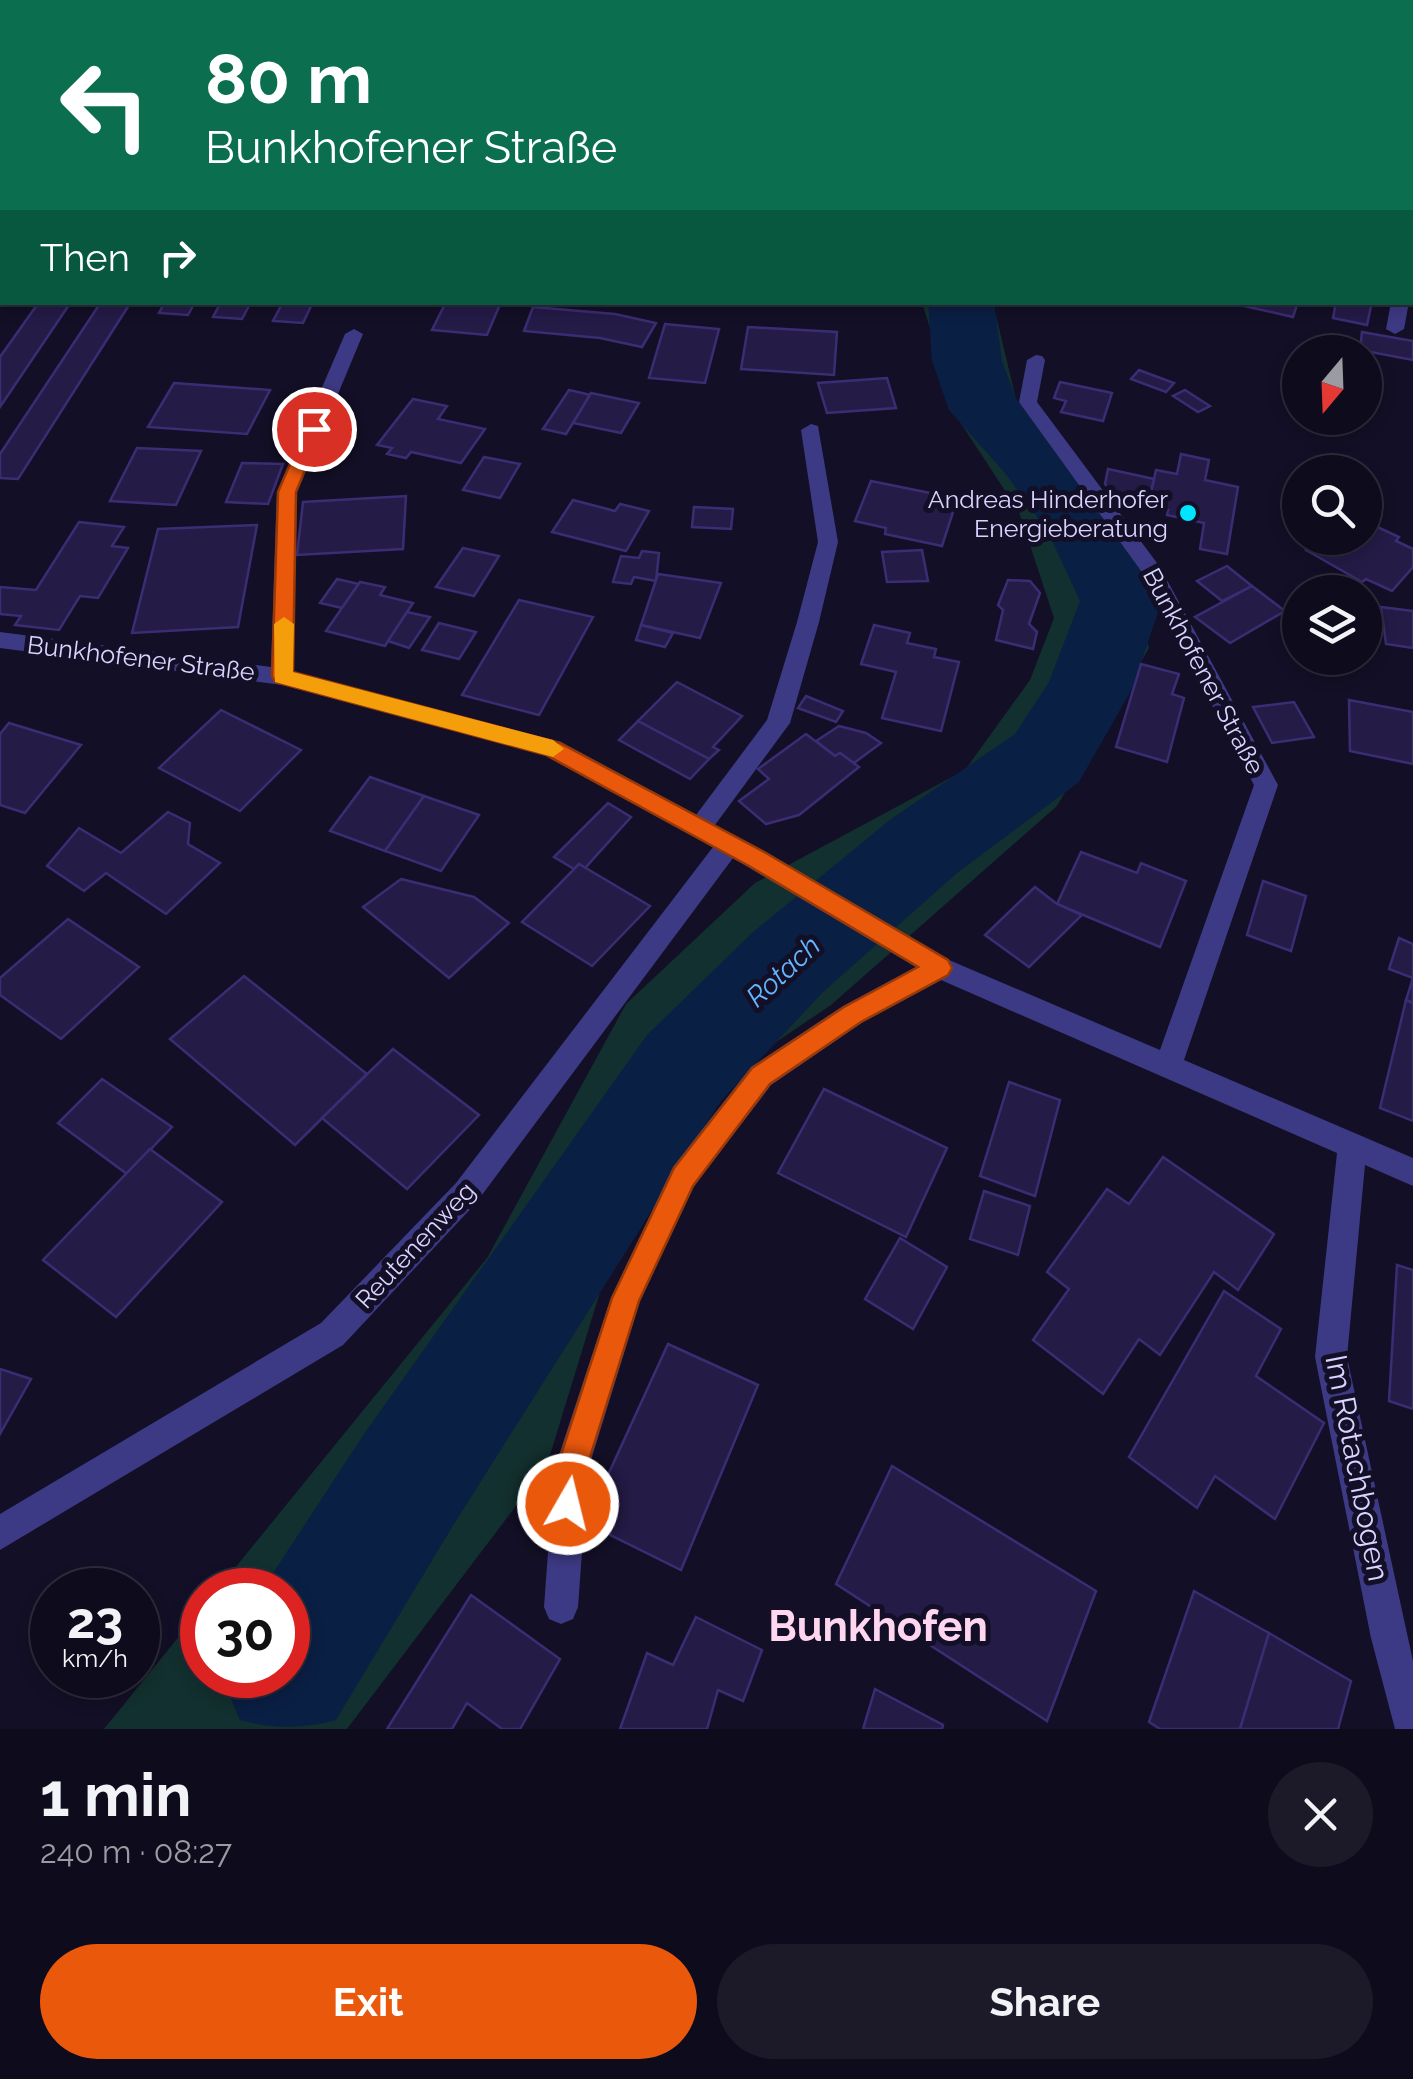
<!DOCTYPE html>
<html lang="en">
<head>
<meta charset="utf-8">
<style>
  body { margin:0; font-family:Raleway,sans-serif; background:#1c1929; color:#f1f3f6; height:100vh; display:flex; flex-direction:column; font-size:38px; white-space:nowrap }
  * { box-sizing:border-box; margin:0 }
  p { font-size:32px; color:#9b9ba3 }
  .icon { flex:none; width:55px; height:55px; fill:none; stroke:currentColor; stroke-width:2; stroke-linecap:round; stroke-linejoin:round }
  .map { position:relative; height:1729px; overflow:hidden }
  .sheet { display:flex; flex-direction:column; background:#0e0b1c; flex:1 }
  .sheet>* { flex:none }
  .banner { position:absolute; left:0px; top:0px; width:1415px; height:305px; box-shadow:0 5px 15px #0003,0 0 0 2px #2e2b3b; background:#0b6e4f; color:#fff; overflow:hidden }
  .needle { width:65px; rotate:199deg }
  .fabs { position:absolute; left:1282px; top:335px; display:grid; gap:20px }
  .fabs a { display:grid; place-items:center; width:100px; height:100px; border-radius:50%; background:#0e0b1c; box-shadow:0 5px 15px #0003,0 0 0 2px #2e2b3b; font-size:50px }
  .speed { position:absolute; left:30px; top:1568px; display:flex; gap:20px; font-size:50px; font-weight:700; text-align:center }
  .speed>* { display:grid; place-content:center; width:130px; height:130px; border-radius:50%; background:#0e0b1c; box-shadow:0 5px 15px #0003,0 0 0 2px #2e2b3b; line-height:1 }
  .speed small { font-size:25px; font-weight:400 }
  .speed .limit { border:15px solid #d22; background:#fff; color:#111 }
  .pin { position:absolute; display:grid; place-items:center; width:85px; height:85px; color:#fff; margin:-42px; border:5px solid #fff; border-radius:50%; box-shadow:0 2px 10px #0007 }
  .me { position:absolute; width:110px; margin:-55px; rotate:8deg; stroke-linejoin:round; filter:drop-shadow(0 0 8px #0008) }
  .turn { display:flex; align-items:center; gap:35px; height:210px; padding:0 40px; font-size:45px }
  .turn .icon { width:130px; height:130px; stroke-width:2.5 }
  .turn b { display:block; font-size:70px; line-height:85px }
  .then { display:flex; align-items:center; height:95px; padding:0 40px; background:#0003; gap:20px; font-size:38px }
  .round { display:grid; place-items:center; flex:none; width:105px; height:105px; border-radius:52px; background:#1c1929 }
  .head { display:flex; align-items:center; justify-content:space-between; height:170px; padding:0 40px }
  h1 { font-size:60px; font-weight:700; line-height:75px }
  .cta { display:flex; gap:20px; margin-top:auto; padding:20px 40px }
  .cta a { flex:1; height:115px; border-radius:60px; background:#ea580c; color:#fff; font-size:40px; font-weight:700; line-height:115px; text-align:center }
  .cta a+a { background:#1c1929; color:#f1f3f6 }
  .map>svg:first-child { display:block }
  .green { fill:#12302f }
  .lines { fill:none; stroke-linecap:round; stroke-linejoin:round }
  .river { fill:#0a1f44; fill-rule:evenodd }
  .building { fill:#241b47; stroke:#3b2d73; stroke-width:2.5 }
  .minor { fill:#3d3a85; fill-rule:evenodd }
  .route { fill:#ea580c; stroke:#983908; stroke-width:2.5 }
  .slow { fill:#f59e0b }
  .poi-dot { fill:#00e5ff; stroke:#130f26; stroke-width:4 }
  .labels { text-anchor:middle; stroke-width:10; stroke-linejoin:round; paint-order:stroke }
  .poi-label { font-size:25px; fill:#d9d4ff; stroke:#130f26; text-anchor:end }
  .street-label { font-size:25px; fill:#d9d4ff; stroke:#130f26 }
  .water-label { font-size:28px; font-style:italic; fill:#62b6ff; stroke:#130f26 }
  .near-street-label { font-size:30px; fill:#d9d4ff; stroke:#130f26 }
  .near-district-label { font-size:42px; font-weight:bold; fill:#ffd6f0; stroke:#130f26 }
</style>
</head>
<body>
<div class="map">
<svg width="1413" height="1729" viewBox="0 0 1413 1729">
  <rect width="100%" height="100%" fill="#130f26"/>
  <!-- green -->
  <polygon class="green" points="922,303 993,303 1016,399 1128,566 1149,648 1057,806 831,1005 742,1065 659,1169 600,1292 547,1465 347,1729 104,1729 202,1608 202,1675 288,1675 288,1590 217,1590 487,1258 626,1004 755,883 965,770 1030,680 1054,618 1019,512 960,422"/>
  <g class="lines">
    <!-- river -->
    <g class="river">
      <polygon points="286,0 337,0 338,2 287,2"/>
      <path d="M928,302H994L1002,361L1017,401L1057,439L1111,507L1162,601L1132,689L1079,782L957,873L823,992L721,1101L454,1524L336,1720C305,1729 271,1729 240,1720L221,1675H288V1590H262L364,1434L647,1035L753,932L891,819L1015,734L1049,682L1080,601L1048,532L1005,473L949,410L932,361Z"/>
    </g>
  </g>
  <!-- building -->
  <g class="building">
    <polygon points="1199,0 1399,0 1410,2 1197,2"/>
    <polygon points="39,302 71,302 0,407 0,357"/>
    <polygon points="101,302 131,302 18,479 0,478 0,454"/>
    <polygon points="165,302 195,302 188,315 159,313"/>
    <polygon points="221,302 251,302 242,319 213,317"/>
    <polygon points="283,302 313,302 303,323 273,321"/>
    <polygon points="446,302 501,302 487,335 432,330"/>
    <polygon points="1245,302 1298,302 1293,317 1244,306"/>
    <polygon points="1372,302 1367,325 1333,318 1336,302"/>
    <polygon points="533,307 615,314 656,323 642,347 600,338 524,331"/>
    <polygon points="665,324 719,329 705,383 649,378"/>
    <polygon points="748,327 837,332 834,375 741,369"/>
    <polygon points="1362,332 1413,341 1413,360 1360,350"/>
    <polygon points="1139,370 1174,383 1166,392 1131,379"/>
    <polygon points="887,378 896,408 827,413 818,383"/>
    <polygon points="1060,382 1112,393 1103,421 1061,412 1066,401 1054,398"/>
    <polygon points="174,383 270,390 247,434 148,427"/>
    <polygon points="569,390 591,395 566,434 543,429"/>
    <polygon points="1185,390 1210,406 1198,412 1173,396"/>
    <polygon points="591,393 639,403 621,433 573,423"/>
    <polygon points="413,399 447,406 438,419 485,429 461,463 411,452 406,458 387,454 392,448 377,445"/>
    <polygon points="137,448 201,451 176,505 110,501"/>
    <polygon points="1181,454 1209,460 1205,480 1238,487 1227,554 1200,549 1204,523 1167,515 1168,510 1148,506 1156,470 1177,474"/>
    <polygon points="484,457 520,464 500,498 463,490"/>
    <polygon points="242,463 283,464 268,504 226,502"/>
    <polygon points="1108,469 1154,479 1148,503 1116,498 1105,484"/>
    <polygon points="871,481 930,493 927,500 955,506 942,546 885,534 886,528 855,521"/>
    <polygon points="406,496 403,549 297,555 303,502"/>
    <polygon points="573,500 615,511 620,504 649,511 626,551 552,532"/>
    <polygon points="694,507 733,509 731,529 692,527"/>
    <polygon points="79,522 124,527 112,546 128,548 98,598 80,596 59,630 15,625 21,616 0,614 0,587 36,590"/>
    <polygon points="1371,524 1399,537 1396,541 1413,549 1413,567 1392,591 1366,579 1362,582 1306,550 1318,538 1365,538 1365,526"/>
    <polygon points="257,525 238,627 132,633 158,529"/>
    <polygon points="463,548 499,556 474,596 436,587"/>
    <polygon points="922,550 928,581 887,582 882,552"/>
    <polygon points="642,551 659,553 656,581 634,577 631,584 613,582 621,556 639,558"/>
    <polygon points="1227,566 1252,586 1222,601 1197,581"/>
    <polygon points="658,574 721,583 700,638 641,625"/>
    <polygon points="337,579 359,584 342,608 320,603"/>
    <polygon points="1008,580 1030,581 1040,593 1029,624 1037,632 1033,649 996,640 1003,610 998,605"/>
    <polygon points="360,582 385,587 380,595 413,603 385,646 326,631"/>
    <polygon points="1252,586 1285,611 1230,643 1195,617"/>
    <polygon points="519,600 593,617 539,715 462,695"/>
    <polygon points="1381,607 1413,611 1413,648 1386,644"/>
    <polygon points="407,612 430,617 409,648 388,641"/>
    <polygon points="439,623 476,632 459,659 422,650"/>
    <polygon points="641,625 673,633 665,647 636,640"/>
    <polygon points="874,625 910,633 907,643 936,649 934,657 959,662 941,731 882,718 896,672 861,664"/>
    <polygon points="1141,664 1179,674 1172,694 1184,698 1167,762 1116,747"/>
    <polygon points="677,682 742,716 713,747 719,750 709,759 638,721"/>
    <polygon points="806,696 843,711 836,722 798,708"/>
    <polygon points="1349,700 1413,712 1413,764 1350,751"/>
    <polygon points="1294,702 1314,737 1272,743 1253,707"/>
    <polygon points="221,710 301,750 240,811 159,768"/>
    <polygon points="638,721 709,759 690,779 619,740"/>
    <polygon points="9,723 81,745 25,813 0,805 0,734"/>
    <polygon points="839,726 866,733 881,743 854,763 840,753 835,756 816,741"/>
    <polygon points="806,734 835,756 840,753 859,767 799,815 766,824 739,801 769,779 758,769"/>
    <polygon points="370,777 424,796 385,851 330,831"/>
    <polygon points="424,796 479,815 441,871 385,851"/>
    <polygon points="608,803 631,817 585,868 579,864 574,869 554,857"/>
    <polygon points="168,812 190,823 188,844 220,863 166,914 106,873 84,891 47,866 79,828 121,853"/>
    <polygon points="1081,852 1137,873 1141,863 1186,881 1160,947 1057,904"/>
    <polygon points="579,864 650,906 592,966 522,922"/>
    <polygon points="401,879 474,897 509,923 449,978 363,907"/>
    <polygon points="1263,881 1306,896 1291,951 1247,935"/>
    <polygon points="1035,887 1057,904 1082,915 1029,967 985,935"/>
    <polygon points="68,919 139,967 61,1039 0,995 0,978"/>
    <polygon points="1399,938 1413,944 1413,1003 1406,1000 1413,978 1389,969"/>
    <polygon points="244,976 367,1074 295,1145 170,1039"/>
    <polygon points="1406,1000 1413,1003 1413,1121 1380,1108"/>
    <polygon points="393,1049 479,1115 407,1189 322,1118"/>
    <polygon points="102,1079 172,1127 127,1174 58,1123"/>
    <polygon points="1009,1082 1060,1100 1035,1196 980,1176"/>
    <polygon points="824,1089 947,1148 906,1237 778,1173"/>
    <polygon points="150,1149 222,1202 116,1317 43,1260"/>
    <polygon points="1163,1157 1274,1234 1238,1290 1214,1272 1160,1355 1139,1339 1103,1394 1033,1340 1069,1289 1047,1272 1107,1189 1129,1204"/>
    <polygon points="984,1191 1030,1206 1018,1255 970,1239"/>
    <polygon points="900,1238 947,1267 913,1329 865,1299"/>
    <polygon points="1397,1265 1413,1270 1413,1409 1389,1401"/>
    <polygon points="1224,1291 1281,1329 1256,1376 1324,1423 1275,1519 1215,1476 1197,1508 1129,1457"/>
    <polygon points="668,1344 758,1385 681,1570 586,1523"/>
    <polygon points="0,1369 31,1379 0,1434"/>
    <polygon points="892,1466 1096,1591 1047,1721 836,1584"/>
    <polygon points="1194,1591 1269,1633 1240,1729 1160,1729 1149,1722"/>
    <polygon points="471,1595 560,1659 520,1729 502,1729 467,1703 452,1729 387,1729"/>
    <polygon points="696,1617 762,1650 743,1701 718,1690 707,1729 620,1729 647,1653 673,1665"/>
    <polygon points="1269,1633 1351,1681 1338,1729 1240,1729"/>
    <polygon points="875,1689 943,1725 942,1729 863,1729"/>
  </g>
  <g class="lines">
    <!-- minor -->
    <g class="minor">
      <polygon points="1412,125 1413,125 1413,135 1412,134"/>
      <polygon points="1391,302 1409,302 1404,329 1395,334 1386,329"/>
      <polygon points="354,329 363,334 297,492 293,672 561,742 696,815 767,720 797,622 818,542 801,430 811,424 818,426 838,542 819,622 790,723 715,825 949,960 1160,1050 1254,785 1144,575 1019,402 1027,360 1036,355 1042,356 1045,360 1037,402 1160,567 1278,785 1184,1060 1413,1158 1413,1186 1365,1165 1347,1357 1413,1661 1413,1729 1395,1729 1371,1638 1315,1357 1337,1153 941,980 863,1022 771,1085 693,1187 640,1301 588,1470 578,1607 573,1619 561,1624 549,1619 544,1607 554,1470 611,1298 673,1167 751,1067 843,1006 916,967 733,858 476,1203 343,1345 0,1550 0,1514 321,1323 456,1183 713,847 546,755 282,685 0,648 0,632 271,667 277,492 345,334"/>
    </g>
  </g>
  <!-- route -->
  <polygon class="route" points="314,423 322,429 296,492 293,672 560,743 766,853 948,960 952,968 948,975 861,1022 770,1084 693,1186 639,1301 586,1470 579,1515 568,1520 558,1515 553,1504 556,1470 612,1298 674,1168 752,1068 844,1007 918,967 749,866 546,755 275,682 272,676 278,492 305,429"/>
  <!-- slow -->
  <polygon class="slow" points="284,617 294,624 293,672 553,740 564,749 553,757 275,682 274,624"/>
  <!-- markers -->
  <circle class="poi-dot" cx="1188" cy="513" r="10"/>
  <g class="labels">
    <!-- poi labels -->
    <g class="poi-label">
      <text x="1168" y="508">Andreas Hinderhofer<tspan x="1168" dy="29">Energieberatung</tspan></text>
    </g>
    <!-- street labels -->
    <g class="street-label">
      <text transform="translate(141 658) rotate(7)" y="9">Bunkhofener Straße</text>
      <text transform="translate(1204 671) rotate(62)" y="9">Bunkhofener Straße</text>
      <text transform="translate(415 1245) rotate(-47)" y="9">Reutenenweg</text>
    </g>
    <!-- water labels -->
    <g class="water-label">
      <text transform="translate(783 971) rotate(-43)" y="10">Rotach</text>
    </g>
    <!-- near-street labels -->
    <g class="near-street-label">
      <text transform="translate(1357 1468) rotate(79)" y="10">Im Rotachbogen</text>
    </g>
    <!-- near-district labels -->
    <g class="near-district-label">
      <text x="878" y="1641">Bunkhofen</text>
    </g>
  </g>
</svg>
<div class="fabs">
<a><svg class="needle" viewBox="-14 -14 28 28"><path d="M0-13l5 13h-10z" fill="#e53935"/><path d="M0 13l5-13h-10z" fill="#9b9ba3"/></svg></a>
<a><svg class="icon" aria-label="search" viewBox="0 0 24 24"><circle cx="10" cy="10" r="6"/><path d="M15 15l6 6"/></svg></a>
<a><svg class="icon" aria-label="layers" viewBox="0 0 24 24"><path d="M12 4l9 5-9 5-9-5zM3 14l9 5 9-5"/></svg></a>
</div>
<div class="speed"><div>23<small>km/h</small></div><div class="limit">30</div></div>
<div class="pin" style="left:314px;top:429px;background:#d93025"><svg class="icon" aria-label="arrive" viewBox="0 0 24 24"><path d="M6 21V4h12l-3 4 3 4H6"/></svg></div>
<svg class="me" style="left:568px;top:1504px" viewBox="-20 -20 40 40"><circle r="17" fill="#ea580c" stroke="#fff" stroke-width="3"/><path d="M0-11L8 9 0 5-8 9z" fill="#fff"/></svg>
<div class="banner">
<div class="turn"><svg class="icon" aria-label="left" viewBox="0 0 24 24"><path d="M17 20v-9H6M10 6l-5 5 5 5"/></svg><div><b>80 m</b>Bunkhofener Straße</div></div>
<div class="then">Then<svg class="icon" aria-label="right" viewBox="0 0 24 24"><path d="M7 20v-9h11M14 6l5 5-5 5"/></svg></div>
</div>
</div>
<section class="sheet">
<div class="head"><div><h1>1 min</h1><p>240 m · 08:27</p></div><a class="round"><svg class="icon" aria-label="close" viewBox="0 0 24 24"><path d="M6 6l12 12M18 6L6 18"/></svg></a></div>
<div class="cta"><a>Exit</a><a>Share</a></div>
</section>
</body>
</html>
